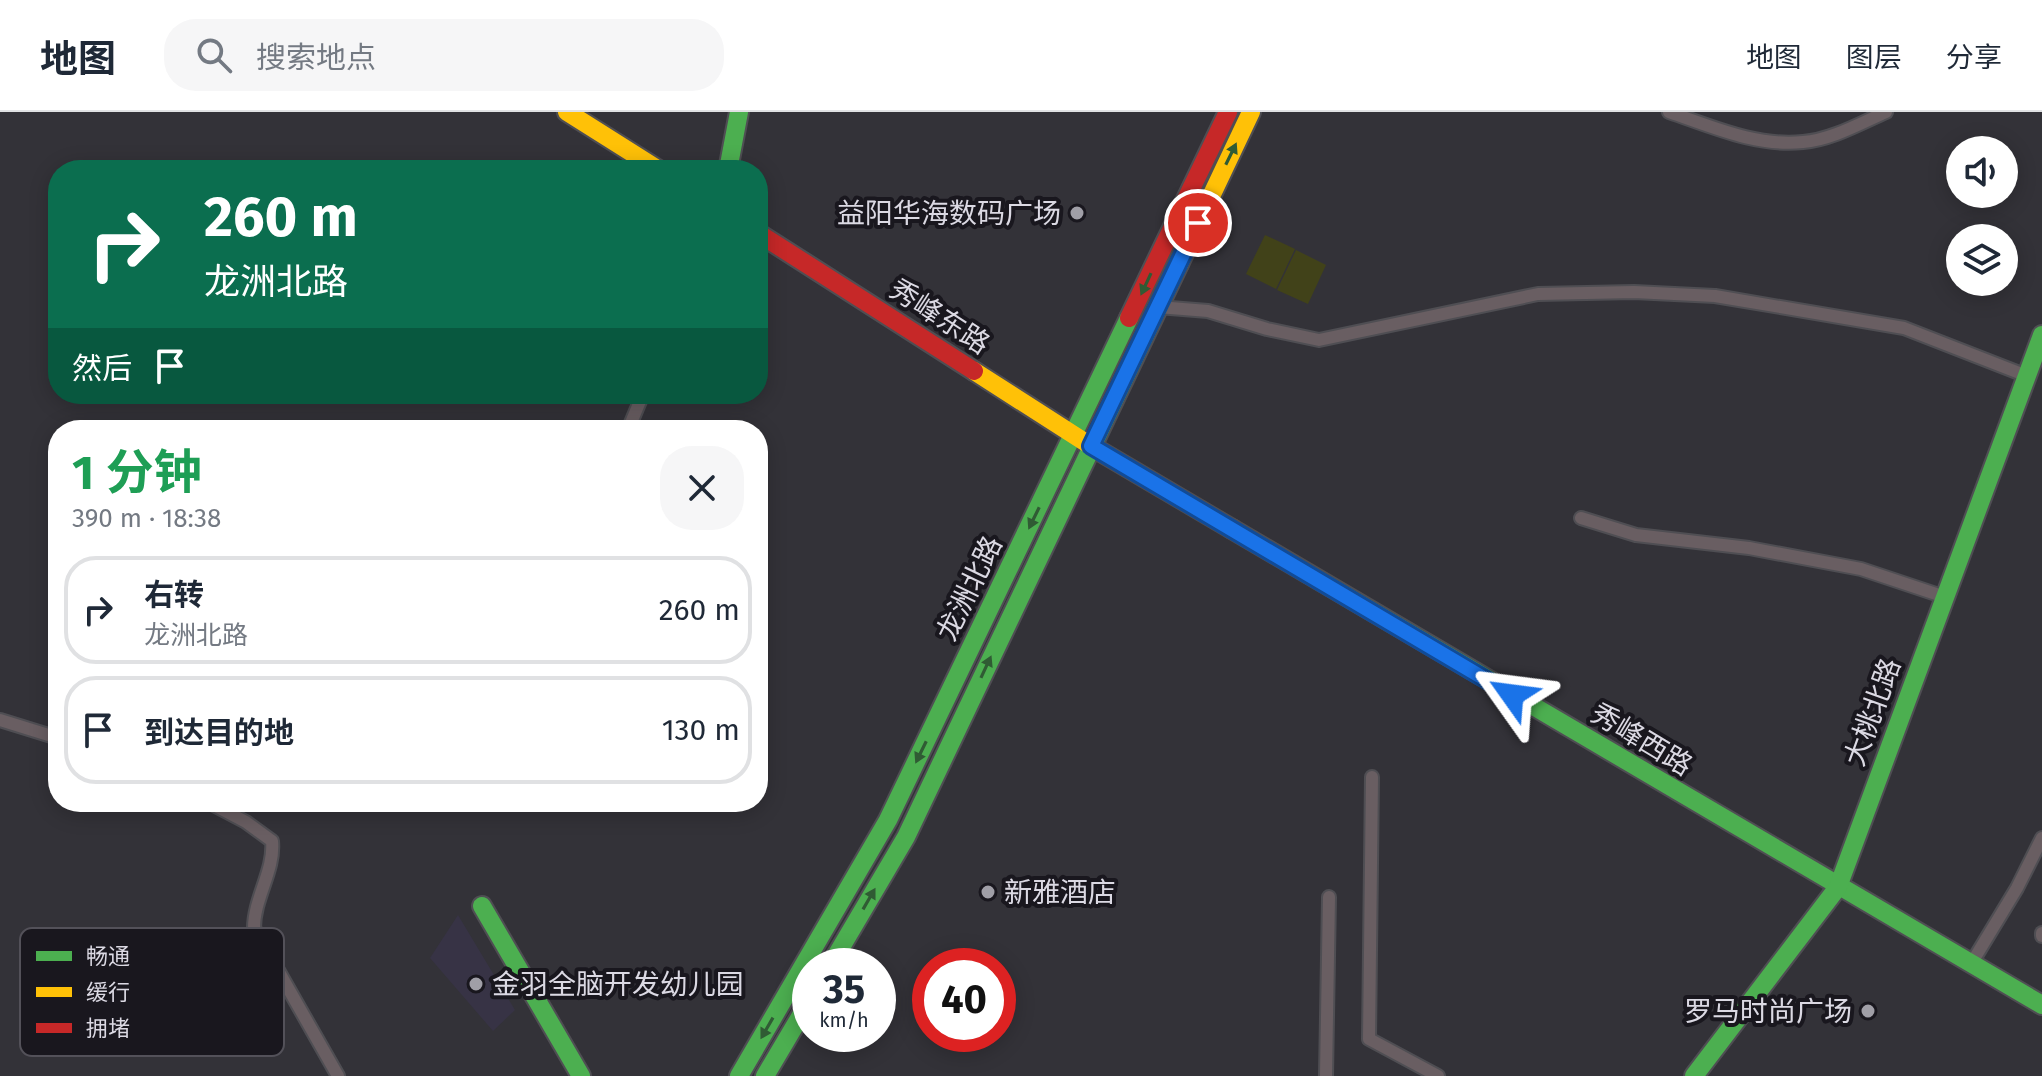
<!DOCTYPE html>
<html lang="zh">
<head>
<meta charset="utf-8">
<style>
  body { margin:0; font-family:"Fira Sans","Noto Sans SC",sans-serif; background:#f6f6f7; color:#1f2937; height:100vh; display:flex; flex-direction:column; font-size:30px; white-space:nowrap }
  * { box-sizing:border-box; margin:0 }
  p { font-size:26px; color:#747a83 }
  .icon { flex:none; width:44px; height:44px; fill:none; stroke:currentColor; stroke-width:2; stroke-linecap:round; stroke-linejoin:round }
  .map { position:relative; flex:1; overflow:hidden }
  .drawer { position:absolute; left:48px; top:308px; width:720px; height:392px; display:flex; flex-direction:column; background:#fff; border-radius:32px; box-shadow:0 4px 20px #0003 }
  .drawer>* { flex:none }
  .hud { position:absolute; left:48px; top:48px; width:720px; height:244px; border-radius:32px; box-shadow:0 4px 20px #0003; background:#0b6e4f; color:#fff; overflow:hidden }
  .tools { position:absolute; left:1946px; top:24px; display:grid; gap:16px }
  .tools a { display:grid; place-items:center; width:72px; height:72px; border-radius:50%; background:#fff; box-shadow:0 4px 20px #0003; font-size:40px }
  .speed { position:absolute; left:792px; top:836px; display:flex; gap:16px; font-size:40px; font-weight:700; text-align:center }
  .speed>* { display:grid; place-content:center; width:104px; height:104px; border-radius:50%; background:#fff; box-shadow:0 4px 20px #0003; line-height:1 }
  .speed small { font-size:20px; font-weight:400 }
  .speed .limit { border:12px solid #d22; background:#fff; color:#111 }
  .pin { position:absolute; display:grid; place-items:center; width:68px; height:68px; color:#fff; margin:-34px; border:4px solid #fff; border-radius:50%; box-shadow:0 2px 8px #0007 }
  .me { position:absolute; width:88px; margin:-44px; rotate:301deg; stroke-linejoin:round; filter:drop-shadow(0 0 6px #0008) }
  .turn { display:flex; align-items:center; gap:28px; height:168px; padding:0 24px; font-size:36px }
  .turn .icon { width:104px; height:104px; stroke-width:2.5 }
  .turn b { display:block; font-size:56px; line-height:68px }
  .then { display:flex; align-items:center; height:76px; padding:0 24px; background:#0003; gap:16px; font-size:30px }
  .round { display:grid; place-items:center; flex:none; width:84px; height:84px; border-radius:32px; background:#f6f6f7 }
  .headline { display:flex; align-items:center; justify-content:space-between; height:136px; padding:0 24px }
  h1 { font-size:48px; font-weight:700; line-height:60px; color:#1e9e55 }
  ul { padding:0; list-style:none }
  li { display:flex; align-items:center; gap:24px; height:108px; margin:0 16px 12px; padding:0 8px; border:4px solid #e0e1e3; border-radius:32px }
  li div { flex:1 }
  li b { display:block; font-size:30px }
  li em { font-style:normal }
  header { display:flex; align-items:center; gap:48px; box-sizing:border-box; height:112px; padding:0 40px; background:#fff; border-bottom:2px solid #e0e1e3 }
  header strong { font-size:38px }
  nav { display:flex; gap:44px; margin-inline-start:auto; font-size:28px }
  .search { width:560px; height:72px; background:#f6f6f7; display:flex; align-items:center; gap:20px; box-sizing:border-box; padding:0 28px; border-radius:32px; color:#747a83; font-size:30px }
  .map>svg:first-child { display:block }
  .built { fill:#373345 }
  .green { fill:#414219 }
  .lines { fill:none; stroke-linecap:round; stroke-linejoin:round }
  .street-casing { stroke:#4f4e53; stroke-width:16 }
  .fast-casing { stroke:#4f4e53; stroke-width:22 }
  .slow-casing { stroke:#4f4e53; stroke-width:22 }
  .jam-casing { stroke:#4f4e53; stroke-width:22 }
  .street { stroke:#695e62; stroke-width:12 }
  .fast { stroke:#4caf50; stroke-width:18 }
  .slow { stroke:#ffc107; stroke-width:18 }
  .jam { stroke:#c62828; stroke-width:18 }
  .oneway { fill:#305b34 }
  .route-casing { stroke:#114b97; stroke-width:20 }
  .route { stroke:#1a73e8; stroke-width:14 }
  .poi-dot { fill:#a09fa7; stroke:#19171e; stroke-width:3 }
  .labels { text-anchor:middle; stroke-width:8; stroke-linejoin:round; paint-order:stroke }
  .poi-label { font-size:28px; fill:#dbd9e3; stroke:#19171e; text-anchor:end }
  .street-label { font-size:28px; fill:#dbd9e3; stroke:#19171e }
  .key { fill:#19171e; stroke:#535159; stroke-width:2 }
  .key-label { font-size:22px; fill:#dbd9e3 }
</style>
</head>
<body>
<header>
<strong>地图</strong>
<div class="search"><svg class="icon" aria-label="search" viewBox="0 0 24 24"><circle cx="10" cy="10" r="6"/><path d="M15 15l6 6"/></svg>搜索地点</div>
<nav><a>地图</a><a>图层</a><a>分享</a></nav>
</header>
<div class="map">
<svg width="2042" height="964" viewBox="0 0 2042 964">
  <rect width="100%" height="100%" fill="#333238"/>
  <!-- built -->
  <polygon class="built" points="458,803 515,898 493,919 430,846"/>
  <!-- green -->
  <g class="green">
    <polygon points="1265,123 1295,137 1276,177 1246,162"/>
    <polygon points="1296,138 1326,153 1308,192 1277,178"/>
  </g>
  <g class="lines">
    <!-- street casing -->
    <g class="street-casing">
      <g id="street">
        <path d="M1669,0C1713,15 1757,35 1803,30C1831,28 1861,11 1886,0"/>
        <polyline points="1158,195 1208,199 1267,217 1319,228 1538,182 1634,180 1715,184 1904,216 2027,264"/>
        <polyline points="628,318 643,282"/>
        <polyline points="1581,406 1636,423 1749,436 1861,457 1945,485"/>
        <polyline points="0,608 58,626"/>
        <polyline points="1372,665 1369,927 1438,964"/>
        <path d="M208,690L246,710L272,729C275,758 254,786 254,816L338,964"/>
        <polyline points="2042,821 2042,824"/>
        <polyline points="1971,852 2017,776 2042,726"/>
        <polyline points="1326,964 1329,785"/>
      </g>
    </g>
    <!-- fast casing -->
    <g class="fast-casing">
      <g id="fast">
        <polyline points="728,58 739,0"/>
        <polyline points="1232,417 2042,893"/>
        <polyline points="482,794 581,964"/>
        <polyline points="830,854 906,725 1179,152"/>
        <polyline points="739,964 888,708 1129,206"/>
        <polyline points="765,964 810,888"/>
        <polyline points="1694,964 1838,775 2042,223"/>
      </g>
    </g>
    <!-- slow casing -->
    <g class="slow-casing">
      <g id="slow">
        <polyline points="567,0 659,58"/>
        <polyline points="1179,152 1251,0"/>
        <polyline points="974,259 1091,334 1232,417"/>
      </g>
    </g>
    <!-- jam casing -->
    <g class="jam-casing">
      <g id="jam">
        <polyline points="758,121 974,259"/>
        <polyline points="1129,206 1228,0"/>
      </g>
    </g>
    <!-- street -->
    <use href="#street" class="street"/>
    <!-- fast -->
    <use href="#fast" class="fast"/>
    <!-- slow -->
    <use href="#slow" class="slow"/>
    <!-- jam -->
    <use href="#jam" class="jam"/>
  </g>
  <!-- one-way arrows -->
  <defs><path id="oneway-solid" d="M-6-.8H1V-3.2L6.5 0L1 3.2V.8H-6Z" transform="scale(2)"/></defs>
  <g class="oneway">
    <use href="#oneway-solid" transform="translate(1231 42) rotate(-64)"/>
    <use href="#oneway-solid" transform="translate(1146 172) rotate(115)"/>
    <use href="#oneway-solid" transform="translate(1034 406) rotate(116)"/>
    <use href="#oneway-solid" transform="translate(986 555) rotate(-65)"/>
    <use href="#oneway-solid" transform="translate(921 640) rotate(116)"/>
    <use href="#oneway-solid" transform="translate(869 787) rotate(-60)"/>
    <use href="#oneway-solid" transform="translate(767 916) rotate(120)"/>
  </g>
  <g class="lines">
    <!-- route casing -->
    <g class="route-casing">
      <polyline id="route" points="1198,111 1091,334 1512,583"/>
    </g>
    <!-- route -->
    <use href="#route" class="route"/>
  </g>
  <!-- markers -->
  <g class="poi-dot">
    <circle cx="1077" cy="101" r="8"/>
    <circle cx="988" cy="780" r="8"/>
    <circle cx="476" cy="872" r="8"/>
    <circle cx="1868" cy="899" r="8"/>
  </g>
  <g class="labels">
    <!-- poi labels -->
    <g class="poi-label">
      <text x="1061" y="111">益阳华海数码广场</text>
      <text x="1004" y="790" text-anchor="start">新雅酒店</text>
      <text x="492" y="882" text-anchor="start">金羽全脑开发幼儿园</text>
      <text x="1852" y="909">罗马时尚广场</text>
    </g>
    <!-- street labels -->
    <g class="street-label">
      <text transform="translate(940 204) rotate(33)" y="10">秀峰东路</text>
      <text transform="translate(969 476) rotate(-64)" y="10">龙洲北路</text>
      <text transform="translate(1872 600) rotate(-70)" y="10">大桃北路</text>
      <text transform="translate(1642 627) rotate(31)" y="10">秀峰西路</text>
    </g>
  </g>
  <!-- legend -->
  <rect x="20" y="816" width="264" height="128" rx="12" class="key"/>
  <rect x="36" y="839" width="36" height="10" fill="#4caf50"/>
  <rect x="36" y="875" width="36" height="10" fill="#ffc107"/>
  <rect x="36" y="911" width="36" height="10" fill="#c62828"/>
  <g class="key-label">
    <text x="86" y="852">畅通</text>
    <text x="86" y="888">缓行</text>
    <text x="86" y="924">拥堵</text>
  </g>
</svg>
<div class="tools">
<a><svg class="icon" aria-label="sound" viewBox="0 0 24 24"><path d="M4 9h4l5-4v14l-5-4H4zM17 9q2 3 0 6"/></svg></a>
<a><svg class="icon" aria-label="layers" viewBox="0 0 24 24"><path d="M12 4l9 5-9 5-9-5zM3 14l9 5 9-5"/></svg></a>
</div>
<div class="speed"><div>35<small>km/h</small></div><div class="limit">40</div></div>
<div class="pin" style="left:1198px;top:111px;background:#d93025"><svg class="icon" aria-label="arrive" viewBox="0 0 24 24"><path d="M6 21V4h12l-3 4 3 4H6"/></svg></div>
<svg class="me" style="left:1512px;top:583px" viewBox="-20 -20 40 40"><path d="M0-17L14 15 0 8-14 15z" fill="#1a73e8" stroke="#fff" stroke-width="4"/></svg>
<div class="hud">
<div class="turn"><svg class="icon" aria-label="right" viewBox="0 0 24 24"><path d="M7 20v-9h11M14 6l5 5-5 5"/></svg><div><b>260 m</b>龙洲北路</div></div>
<div class="then">然后<svg class="icon" aria-label="arrive" viewBox="0 0 24 24"><path d="M6 21V4h12l-3 4 3 4H6"/></svg></div>
</div>
<section class="drawer">
<div class="headline"><div><h1>1 分钟</h1><p>390 m · 18:38</p></div><a class="round"><svg class="icon" aria-label="close" viewBox="0 0 24 24"><path d="M6 6l12 12M18 6L6 18"/></svg></a></div>
<ul>
<li><svg class="icon" aria-label="right" viewBox="0 0 24 24"><path d="M7 20v-9h11M14 6l5 5-5 5"/></svg><div><b>右转</b><p>龙洲北路</p></div><em>260 m</em></li>
<li><svg class="icon" aria-label="arrive" viewBox="0 0 24 24"><path d="M6 21V4h12l-3 4 3 4H6"/></svg><div><b>到达目的地</b></div><em>130 m</em></li>
</ul>
</section>
</div>
</body>
</html>
